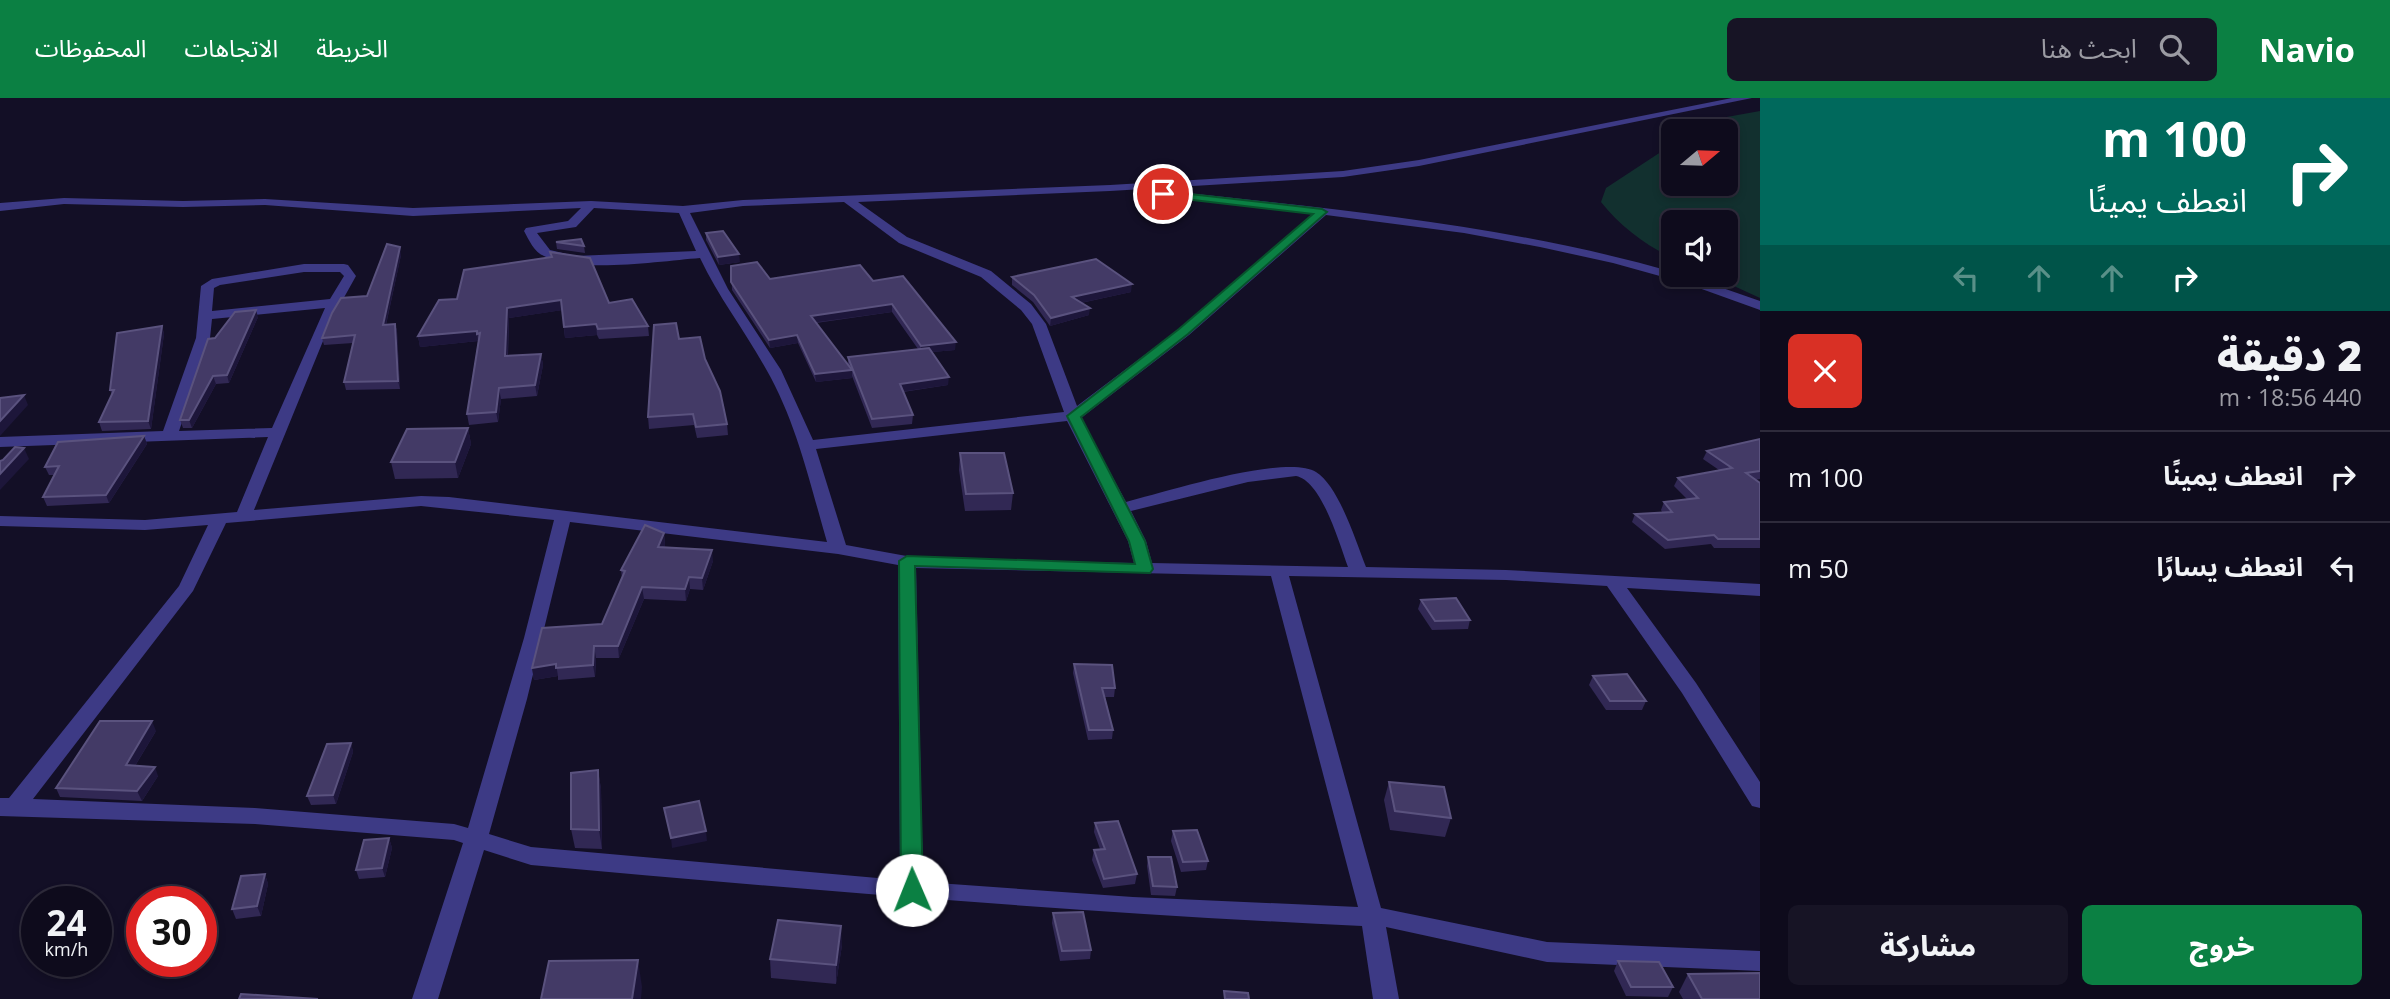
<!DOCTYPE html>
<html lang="ar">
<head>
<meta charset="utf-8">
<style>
  body { margin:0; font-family:"Open Sans","Noto Sans Arabic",sans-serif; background:#171425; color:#f1f3f6; direction:rtl; height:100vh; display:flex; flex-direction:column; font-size:26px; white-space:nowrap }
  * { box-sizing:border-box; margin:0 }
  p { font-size:23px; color:#9b9ba3 }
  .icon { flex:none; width:38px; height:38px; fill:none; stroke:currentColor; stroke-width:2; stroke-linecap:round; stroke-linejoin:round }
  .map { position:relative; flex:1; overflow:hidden; direction:ltr }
  .drawer { display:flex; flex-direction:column; background:#0e0b1c; width:630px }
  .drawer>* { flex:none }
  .top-card { background:#00695c; color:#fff; overflow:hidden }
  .needle { width:46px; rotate:71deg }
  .fabs { position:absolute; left:1661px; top:21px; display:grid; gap:14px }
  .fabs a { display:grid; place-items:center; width:77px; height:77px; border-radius:10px; background:#0e0b1c; box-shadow:0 4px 10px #0003,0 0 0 2px #2e2b3b; font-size:35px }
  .speed { position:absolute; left:21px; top:788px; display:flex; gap:14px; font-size:35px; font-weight:700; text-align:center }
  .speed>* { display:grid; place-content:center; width:91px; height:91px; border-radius:50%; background:#0e0b1c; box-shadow:0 4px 10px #0003,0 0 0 2px #2e2b3b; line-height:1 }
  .speed small { font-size:18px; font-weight:400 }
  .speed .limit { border:10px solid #d22; background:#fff; color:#111 }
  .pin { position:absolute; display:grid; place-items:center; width:60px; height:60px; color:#fff; margin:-30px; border:4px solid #fff; border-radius:50%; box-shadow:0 2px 7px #0007 }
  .me { position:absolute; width:77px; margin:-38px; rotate:359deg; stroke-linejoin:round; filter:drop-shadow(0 0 5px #0008) }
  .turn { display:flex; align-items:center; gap:24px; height:147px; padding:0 28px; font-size:32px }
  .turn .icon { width:91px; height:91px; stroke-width:2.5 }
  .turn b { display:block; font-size:49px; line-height:60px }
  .lanes { display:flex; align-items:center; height:66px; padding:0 28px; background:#0003; justify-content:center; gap:35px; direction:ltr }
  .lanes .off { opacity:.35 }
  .round { display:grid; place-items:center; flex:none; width:74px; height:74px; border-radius:10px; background:#171425 }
  .headline { display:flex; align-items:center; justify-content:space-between; height:119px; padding:0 28px }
  h1 { font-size:42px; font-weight:800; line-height:52px }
  .action { display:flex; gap:14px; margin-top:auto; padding:14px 28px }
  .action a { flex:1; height:80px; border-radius:10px; background:#0b8043; color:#fff; font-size:28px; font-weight:800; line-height:80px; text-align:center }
  .action a+a { background:#171425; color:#f1f3f6 }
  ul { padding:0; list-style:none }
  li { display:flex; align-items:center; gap:21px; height:91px; padding:0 28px; border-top:2px solid #2e2b3b }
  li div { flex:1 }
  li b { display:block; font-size:26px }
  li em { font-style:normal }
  header { display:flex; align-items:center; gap:42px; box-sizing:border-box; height:98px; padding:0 35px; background:#0b8043; color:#fff }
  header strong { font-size:33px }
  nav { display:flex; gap:38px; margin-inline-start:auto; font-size:24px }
  .search { width:490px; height:63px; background:#171425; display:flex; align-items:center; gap:18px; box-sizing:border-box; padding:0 24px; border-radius:10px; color:#9b9ba3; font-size:26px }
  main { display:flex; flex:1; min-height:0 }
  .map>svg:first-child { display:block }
  .green { fill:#12302f }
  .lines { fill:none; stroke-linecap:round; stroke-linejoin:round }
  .minor { fill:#3d3a85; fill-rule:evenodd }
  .wall { fill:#312854; fill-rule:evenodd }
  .shaded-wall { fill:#1d163a }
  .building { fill:#433a66; stroke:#5a527e; stroke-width:2 }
  .route { fill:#0b8043; stroke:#07532c; stroke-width:2 }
</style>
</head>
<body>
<header>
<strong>Navio</strong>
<div class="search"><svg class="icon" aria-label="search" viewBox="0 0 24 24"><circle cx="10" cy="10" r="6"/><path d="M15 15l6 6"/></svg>ابحث هنا</div>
<nav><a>الخريطة</a><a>الاتجاهات</a><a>المحفوظات</a></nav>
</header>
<main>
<section class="drawer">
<div class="top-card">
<div class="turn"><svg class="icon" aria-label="right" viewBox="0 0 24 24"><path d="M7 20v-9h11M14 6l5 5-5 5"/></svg><div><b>100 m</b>انعطف يمينًا</div></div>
<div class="lanes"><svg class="icon off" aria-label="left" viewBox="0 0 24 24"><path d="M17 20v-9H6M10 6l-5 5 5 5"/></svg><svg class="icon off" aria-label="ahead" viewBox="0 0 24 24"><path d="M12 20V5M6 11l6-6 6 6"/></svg><svg class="icon off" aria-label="ahead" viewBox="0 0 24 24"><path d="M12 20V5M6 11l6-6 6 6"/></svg><svg class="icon" aria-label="right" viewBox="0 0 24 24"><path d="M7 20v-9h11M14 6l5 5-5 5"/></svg></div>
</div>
<div class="headline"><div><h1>2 دقيقة</h1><p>440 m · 18:56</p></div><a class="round" style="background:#d93025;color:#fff"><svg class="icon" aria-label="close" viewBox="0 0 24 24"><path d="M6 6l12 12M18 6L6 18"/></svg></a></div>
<ul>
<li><svg class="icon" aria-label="right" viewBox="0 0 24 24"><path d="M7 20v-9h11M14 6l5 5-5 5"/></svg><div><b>انعطف يمينًا</b></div><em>100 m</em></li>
<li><svg class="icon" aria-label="left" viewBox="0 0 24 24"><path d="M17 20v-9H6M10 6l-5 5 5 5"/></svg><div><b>انعطف يسارًا</b></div><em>50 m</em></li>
</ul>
<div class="action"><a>خروج</a><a>مشاركة</a></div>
</section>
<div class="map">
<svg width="1760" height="901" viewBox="0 0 1760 901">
  <rect width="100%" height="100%" fill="#130f26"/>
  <!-- green -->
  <path class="green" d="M1760,13V200L1710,177H1726V124H1673V160C1646,148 1619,127 1601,104L1606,90L1673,46V86H1726V33H1693L1710,22Z"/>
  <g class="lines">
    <!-- minor -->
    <path class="minor" d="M1732,0H1752L1419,68L1343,79L1110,93L858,104L907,139L991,173L1031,206L1046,226L1077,308L1179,231L1313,116L1155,97V93L1159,92C1332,111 1505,126 1673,174V177L1694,180L1760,203V212L1685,185L1613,165L1540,149L1464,135L1326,117L1189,237L1081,320L1126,404C1162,395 1287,355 1316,374C1339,388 1356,444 1366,469L1506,472L1760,486V498L1627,490L1696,585L1760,684V710L1752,708L1682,595L1607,488L1506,482L1289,478L1381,810L1547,844L1760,853V873L1547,864L1386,829L1399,901H1373L1362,828C1084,815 808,792 531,767L484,752L438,901H412L463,745L454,742L255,726L0,718V700H9L179,488L208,427L145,432L0,428V418L145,422L237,414L268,339L0,349V339L163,333L196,240L201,188L212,181L304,166H344L348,167L356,178L332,221L254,412L421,398L449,399L827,444C810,386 797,325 766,271C745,233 719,200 700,160C661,163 577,176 544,158C534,154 529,142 524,133L526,130L568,123L581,110L413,118L265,107L183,109L64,106L0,113V105L64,100L183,103L265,101L413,110L591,103L683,108L743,102L1110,87L1343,73L1419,62ZM844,104L899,145L981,179L1021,212L1032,226L1064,314L813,342L781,272L728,191L690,115L743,108ZM594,110L679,115L696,153L575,158L550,152L537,135L576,129ZM304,174H340L344,178L330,201L212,213L214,190L220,187ZM325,210L272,330L179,333L210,240L212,221ZM1067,323L1128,443L1134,465L923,461L846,447L816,351ZM1296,378C1322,383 1339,445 1348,469L1152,465L1146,443L1131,413L1248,384ZM421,408L554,422L524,540L468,730L454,726L255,710L33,701L193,493L226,425ZM570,424L838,456L898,467L900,782L531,749L489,736L527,601ZM916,470L1271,478L1358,809L1133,799L923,784Z"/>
  </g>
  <!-- wall -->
  <g class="wall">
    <polygon points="706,135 740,164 719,167 706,142"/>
    <polygon points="556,144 584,148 585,155 557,151"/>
    <polygon points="550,154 609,205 648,228 649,238 599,241 597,237 565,240 562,212 509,220 508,258 541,256 543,267 537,298 501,301 498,324 469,327 467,316 478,243 420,249 418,238 457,201 551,159"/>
    <polygon points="401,157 386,227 395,226 397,233 400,291 346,292 344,284 353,245 324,247 322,240 367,198"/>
    <path d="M731,168L770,181L873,183L955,252L932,254L948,287L903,294L913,317L912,326L872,330L852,278V280L816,284L798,245L770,250L732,192ZM892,214L918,251L848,259V266L816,225Z"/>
    <polygon points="1012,179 1131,194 1081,205 1089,217 1050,228 1033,204 1012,187"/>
    <polygon points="258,219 229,285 216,286 192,330 183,330 180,322 215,240"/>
    <polygon points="162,228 164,236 151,331 102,333 99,324 112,297 110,292"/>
    <polygon points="679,241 705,261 727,326 728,337 697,340 694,327 649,331 648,319"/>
    <polygon points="468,330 471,346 458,380 395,381 391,364"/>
    <polygon points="144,338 147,346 109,405 47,408 43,399 55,377 49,377 45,369"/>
    <polygon points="1760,341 1760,381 1755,382 1760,385 1760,450 1714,450 1711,446 1665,451 1632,424 1635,416 1662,414 1661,412 1664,404 1687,401 1674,388 1678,380 1719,372 1703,361 1707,353"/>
    <polygon points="960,355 1013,395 1011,412 965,413 959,372"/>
    <polygon points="664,435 665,447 664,449 713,463 703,492 690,491 686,503 644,501 619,560 596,560 595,579 558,582 558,578 534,582 532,570 602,526 622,481 621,472"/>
    <polygon points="1421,502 1470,522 1468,531 1432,532 1418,511"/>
    <polygon points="1074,566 1115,590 1114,599 1105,599 1113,632 1112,641 1088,642 1073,575"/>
    <polygon points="1593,578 1646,603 1642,612 1606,612 1589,587"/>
    <polygon points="156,633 135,668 158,678 142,703 60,699 56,690"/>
    <polygon points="351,645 353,654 336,706 311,707 307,698"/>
    <polygon points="598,672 601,691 602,751 575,750 571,731"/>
    <polygon points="1389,684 1451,720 1445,739 1390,732 1384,702"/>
    <polygon points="1095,725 1137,776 1135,786 1103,790 1092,762 1094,752 1100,751 1094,734"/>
    <polygon points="1173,733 1208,763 1206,772 1181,774 1171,743"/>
    <polygon points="389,740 392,750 385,779 359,781 356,772"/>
    <polygon points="1148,759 1177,789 1175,798 1151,797 1147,768"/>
    <polygon points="265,776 268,786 261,818 236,821 232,811"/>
    <polygon points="1053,815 1091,852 1090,861 1060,863 1052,825"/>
    <polygon points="842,847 836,886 771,880 770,861"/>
    <polygon points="1618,863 1673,889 1668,899 1626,898 1614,873"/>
    <polygon points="1760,873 1760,901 1683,901 1679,894 1688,876 1759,875"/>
  </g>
  <!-- shaded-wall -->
  <g class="shaded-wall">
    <polygon points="400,149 401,157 384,235 383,227"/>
    <polygon points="739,156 740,164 719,167 718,159"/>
    <polygon points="1132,186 1131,194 1071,207 1072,199"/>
    <polygon points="561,202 563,212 509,220 507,269 505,258 507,210"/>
    <polygon points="892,206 892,214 811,225 811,218"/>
    <polygon points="1090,210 1089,217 1050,228 1051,220"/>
    <polygon points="256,212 258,219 229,285 227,277"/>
    <polygon points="395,226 397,233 400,291 398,283"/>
    <polygon points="596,226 597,237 565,240 564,229"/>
    <polygon points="162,228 164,236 151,331 148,323"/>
    <polygon points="477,233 478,243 420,249 418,238"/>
    <polygon points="797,237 798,245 770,250 769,242"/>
    <polygon points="956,244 955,252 921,255 921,248"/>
    <polygon points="541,256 543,267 537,298 535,287"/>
    <polygon points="852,272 852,280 816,284 815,276"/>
    <polygon points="213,278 216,286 192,330 189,322"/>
    <polygon points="949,279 948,287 900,294 900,286"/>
    <polygon points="499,290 501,301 498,324 496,314"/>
    <polygon points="24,297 28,307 0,338 0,323"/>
    <polygon points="468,330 471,346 458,380 455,364"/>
    <polygon points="144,338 147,346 109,405 106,397"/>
    <polygon points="24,350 29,361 0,392 0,376"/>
    <polygon points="664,435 665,447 660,461 658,449"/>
    <polygon points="712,452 713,463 703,492 702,480"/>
    <polygon points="689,479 690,491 686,503 685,491"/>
    <polygon points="642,489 644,501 619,560 618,548"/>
    <polygon points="594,548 596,560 595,579 593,567"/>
    <polygon points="556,566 558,578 534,582 532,570"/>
    <polygon points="152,623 156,633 130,676 126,667"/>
    <polygon points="351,645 353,654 336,706 333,697"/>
    <polygon points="155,669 158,678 142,703 137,693"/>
    <polygon points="598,672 601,691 602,751 599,732"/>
    <polygon points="706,733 707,743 672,750 671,740"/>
    <polygon points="389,740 392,750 385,779 382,770"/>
    <polygon points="265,776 268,786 261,818 257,808"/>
    <polygon points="104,819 108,828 98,860 96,856 96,841"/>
    <polygon points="841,828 842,847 836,886 836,867"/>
    <polygon points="638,862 642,889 641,901 632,901"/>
  </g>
  <!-- building -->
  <g class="building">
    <polygon points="723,133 739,156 718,159 706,135"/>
    <polygon points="581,141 584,148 556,144"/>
    <polygon points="387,146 400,149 383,227 395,226 398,283 344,284 355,237 322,240 332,215 341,200 367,198"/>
    <polygon points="550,154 590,160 609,205 632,201 648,228 598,231 596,226 564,229 561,202 507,210 505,258 541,256 535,287 499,290 496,314 467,316 480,235 477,236 477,233 418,238 439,202 457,201 464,172 552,159"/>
    <polygon points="1096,161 1132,186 1072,199 1090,210 1051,220 1034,197 1012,179"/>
    <polygon points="757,164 770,181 860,167 873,183 903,178 956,244 921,248 892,206 811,218 852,272 815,276 797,237 769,242 731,184 731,168"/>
    <polygon points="256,212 227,277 213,278 189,322 180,322 208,241 215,240 235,214"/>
    <polygon points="676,225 679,241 700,239 705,261 720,293 727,326 696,329 693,316 648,319 654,227"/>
    <polygon points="162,228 148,323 99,324 114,292 110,292 117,235"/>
    <polygon points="929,250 949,279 900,286 913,317 872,321 848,259"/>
    <polygon points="24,297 0,323 0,300"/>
    <polygon points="468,330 455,364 391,364 407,331"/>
    <polygon points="144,338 106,397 43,399 59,368 45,369 58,344"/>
    <polygon points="1760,341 1760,373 1746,375 1760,385 1760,441 1718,441 1714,437 1668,442 1635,416 1672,414 1664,404 1698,400 1678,380 1732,370 1707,353"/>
    <polygon points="15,349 24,350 0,376 0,363 3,362"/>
    <polygon points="960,355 1004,355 1013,395 966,396"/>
    <polygon points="645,427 664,435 658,449 712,452 702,480 689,479 685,491 642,489 618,548 594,548 593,567 556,570 556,566 532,570 542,530 602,526 625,473 621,472"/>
    <polygon points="1456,500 1470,522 1435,523 1421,502"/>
    <polygon points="1074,566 1112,567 1115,590 1102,590 1113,632 1089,632"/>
    <polygon points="1627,576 1646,603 1610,603 1593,578"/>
    <polygon points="100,623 152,623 126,667 155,669 137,693 56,690"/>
    <polygon points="351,645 333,697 307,698 327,646"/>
    <polygon points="598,672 599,732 571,731 571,675"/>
    <polygon points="1389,684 1444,689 1451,720 1395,713"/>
    <polygon points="699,703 706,733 671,740 664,710"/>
    <polygon points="1118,723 1137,776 1104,781 1094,752 1105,751 1095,725"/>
    <polygon points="1197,732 1208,763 1183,764 1173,733"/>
    <polygon points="389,740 382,770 356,772 364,742"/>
    <polygon points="1148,759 1171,759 1177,789 1153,788"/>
    <polygon points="265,776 257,808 232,811 241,778"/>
    <polygon points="1083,814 1091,852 1062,853 1053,815"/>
    <polygon points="96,819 104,819 96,841"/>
    <polygon points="778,822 841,828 836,867 770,861"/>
    <polygon points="638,862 632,901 541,901 549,863"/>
    <polygon points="1618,863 1659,864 1673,889 1631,889"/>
    <polygon points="1760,875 1760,901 1702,901 1688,876"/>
    <polygon points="1224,893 1248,895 1249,901 1225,901"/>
    <polygon points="241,896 318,901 239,901"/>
  </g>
  <!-- route -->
  <polygon class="route" points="1163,93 1322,111 1327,114 1188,236 1081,319 1145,443 1153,471 1150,475 915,468 923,792 920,798 912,800 905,798 901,792 899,463 907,458 1135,466 1129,443 1067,318 1179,231 1313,116 1159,98 1158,96"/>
</svg>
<div class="fabs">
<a><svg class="needle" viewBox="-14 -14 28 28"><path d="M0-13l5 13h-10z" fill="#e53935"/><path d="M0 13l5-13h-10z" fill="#9b9ba3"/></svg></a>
<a><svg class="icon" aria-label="sound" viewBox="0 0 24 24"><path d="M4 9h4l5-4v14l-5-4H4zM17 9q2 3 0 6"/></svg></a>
</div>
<div class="speed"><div>24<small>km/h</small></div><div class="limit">30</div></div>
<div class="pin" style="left:1163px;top:96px;background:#d93025"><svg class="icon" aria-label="arrive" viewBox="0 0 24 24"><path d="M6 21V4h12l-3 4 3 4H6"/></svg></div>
<svg class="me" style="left:912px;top:792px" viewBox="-20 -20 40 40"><circle r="19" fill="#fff"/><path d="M0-13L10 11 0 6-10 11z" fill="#0b8043"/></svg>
</div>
</main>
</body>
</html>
